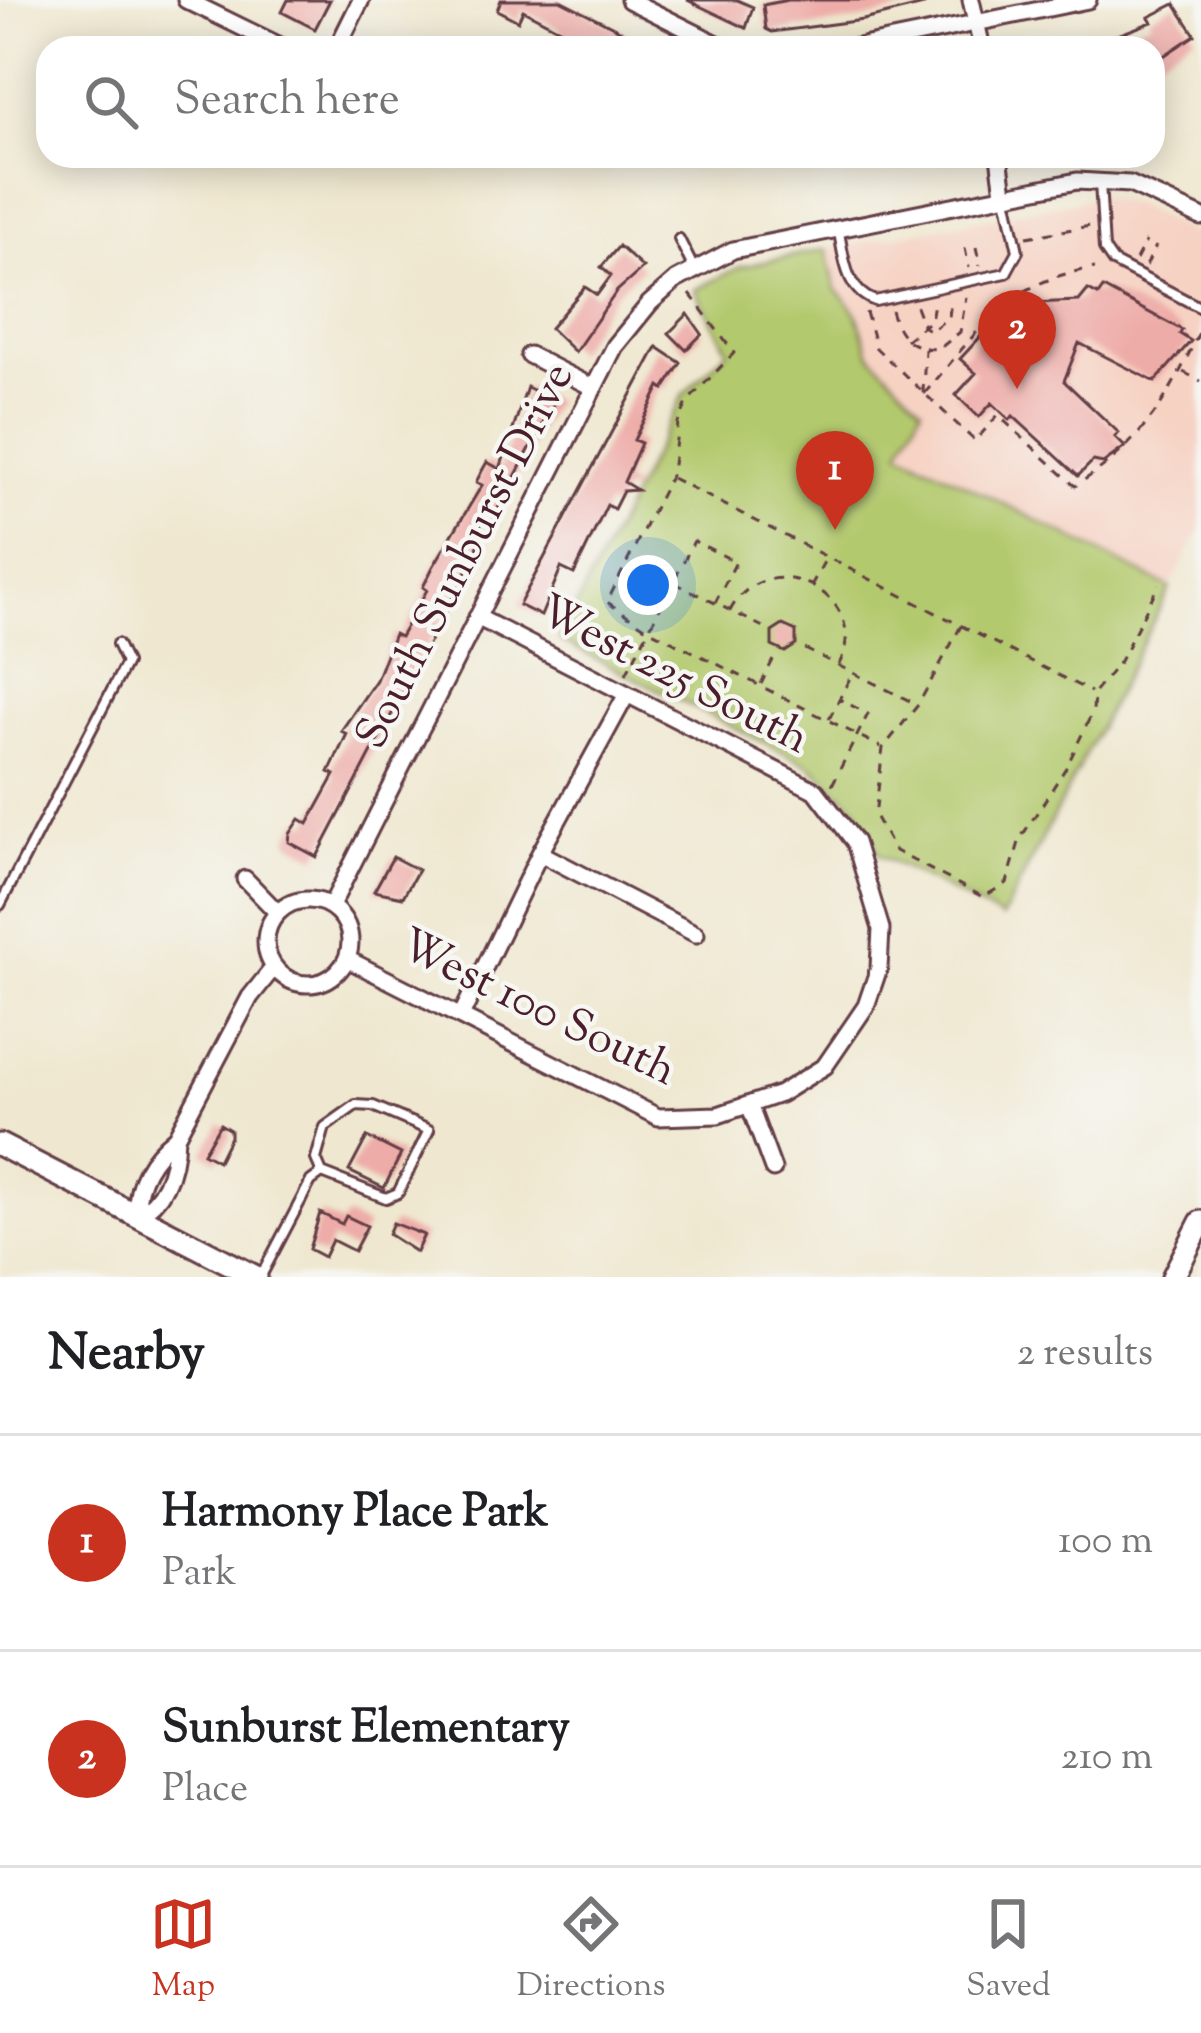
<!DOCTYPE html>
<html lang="en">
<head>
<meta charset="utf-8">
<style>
  :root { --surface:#fff; --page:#f2f2f2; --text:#202124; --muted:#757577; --line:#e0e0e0; --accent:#c8321e }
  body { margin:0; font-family:"Sorts Mill Goudy",serif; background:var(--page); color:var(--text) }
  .you { position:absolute; left:648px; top:585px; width:42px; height:42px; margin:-30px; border:9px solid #fff; border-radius:50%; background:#1a73e8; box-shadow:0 0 0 18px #1a73e833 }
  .badge { display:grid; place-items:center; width:78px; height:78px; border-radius:50%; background:var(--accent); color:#fff; font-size:39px; font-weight:700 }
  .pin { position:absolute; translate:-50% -99px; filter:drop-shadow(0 3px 6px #0008) }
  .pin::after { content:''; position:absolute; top:63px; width:42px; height:36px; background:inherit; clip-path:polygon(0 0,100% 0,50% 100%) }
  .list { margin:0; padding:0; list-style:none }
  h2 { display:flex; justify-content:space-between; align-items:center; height:156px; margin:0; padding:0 48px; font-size:51px }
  h2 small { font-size:39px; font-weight:400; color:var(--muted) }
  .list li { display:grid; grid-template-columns:78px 1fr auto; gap:36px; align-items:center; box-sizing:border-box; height:216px; padding:0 48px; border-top:3px solid var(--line) }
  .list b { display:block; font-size:45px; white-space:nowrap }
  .list p { margin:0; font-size:39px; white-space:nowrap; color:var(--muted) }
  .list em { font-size:39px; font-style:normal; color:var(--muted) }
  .icon { flex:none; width:66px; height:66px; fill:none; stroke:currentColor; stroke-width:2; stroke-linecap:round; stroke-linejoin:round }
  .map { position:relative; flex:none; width:1201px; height:1277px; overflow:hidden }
  .search { position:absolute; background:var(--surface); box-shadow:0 6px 30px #0003; left:36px; right:36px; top:36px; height:132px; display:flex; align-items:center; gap:30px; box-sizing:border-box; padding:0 42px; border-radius:36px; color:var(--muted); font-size:45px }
  .sheet { height:588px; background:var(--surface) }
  nav { display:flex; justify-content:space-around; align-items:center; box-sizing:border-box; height:168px; border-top:3px solid var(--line); background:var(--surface); font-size:33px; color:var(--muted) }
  nav a { display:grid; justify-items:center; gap:6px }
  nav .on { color:var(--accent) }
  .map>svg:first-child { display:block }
</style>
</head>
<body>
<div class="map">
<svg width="1201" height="1277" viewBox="0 0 1201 1277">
  <rect width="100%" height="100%" fill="#f6f6f2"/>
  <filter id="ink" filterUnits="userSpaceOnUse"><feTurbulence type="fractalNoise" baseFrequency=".00833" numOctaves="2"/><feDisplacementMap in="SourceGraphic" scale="24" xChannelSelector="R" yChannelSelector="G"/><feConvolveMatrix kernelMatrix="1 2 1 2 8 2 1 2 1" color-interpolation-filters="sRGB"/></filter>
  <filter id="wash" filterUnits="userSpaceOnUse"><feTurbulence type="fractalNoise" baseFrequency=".004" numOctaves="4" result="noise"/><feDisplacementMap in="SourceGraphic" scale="48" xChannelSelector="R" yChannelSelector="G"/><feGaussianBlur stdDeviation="2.7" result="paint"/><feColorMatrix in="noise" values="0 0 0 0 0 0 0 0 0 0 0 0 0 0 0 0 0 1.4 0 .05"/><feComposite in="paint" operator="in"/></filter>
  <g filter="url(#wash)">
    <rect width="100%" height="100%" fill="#efe7cf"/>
    <path fill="#f6d2c3" d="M1100 197 1134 204 1201 238V527L1170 588 900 451 922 407 870 354 856 313 836 289 826 249Z"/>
    <path fill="#b3c96d" stroke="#7e744c" stroke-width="3" d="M826 249 836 289 856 312 870 354 922 407 900 451 1170 588 1002 918 879 855 858 809 811 766 559 640 683 395 728 350 695 290 740 267Z"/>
    <g id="blocks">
      <path fill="#eeaca8" d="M288 0H330L315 29 282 12Z
        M501 0H560L655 48H573L557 40 561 30 523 10 518 21 497 10Z
        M687 0H737L753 7 746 28Z
        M788 0H923L924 5 863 20 772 32 766 29 763 5Z
        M1175 4 1195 35 1153 63V48H1059L1058 43 1118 35 1152 22 1149 17Z
        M619 246 643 268 617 291 575 352 550 328 585 287 597 295 611 276 601 267Z
        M1103 288 1182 330 1180 334 1191 341 1155 382 1079 343 1064 381 1119 433 1115 437 1125 447 1103 463 1093 461 1078 476 1013 416 1010 420 992 403 979 417 956 395 976 373 960 359 1007 308 1015 315 1033 303 1079 301 1088 290 1098 295Z
        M688 314 702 334 686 350 669 333Z
        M657 347 681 363 664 389 660 386 634 440 641 443 624 482 637 490 623 491 614 509 607 505 574 574 561 568 541 616 519 605Z
        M527 387 555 401 491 522 484 519 473 539 479 542 476 553 317 857 289 842 290 834 300 819 308 824 335 775 329 772 347 734 341 731 376 680 394 634 400 637 427 590 423 587 433 567 482 485 476 482 483 469 487 462 500 469Z
        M783 625 796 631V645L785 652 772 646V632Z
        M393 857 418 870 403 897 374 891Z
        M220 1124 230 1130V1137L218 1161 203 1153Z
        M367 1137 401 1154 384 1188 349 1171Z
        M320 1213 342 1224 346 1216 367 1226 354 1251 332 1240 324 1257 309 1249Z
        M393 1223 424 1235 416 1252 388 1234Z"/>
    </g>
  </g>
  <g filter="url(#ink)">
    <use href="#blocks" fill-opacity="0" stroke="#633d44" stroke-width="3"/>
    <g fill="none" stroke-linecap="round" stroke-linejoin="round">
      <g stroke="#633d44" stroke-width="14">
        <path id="service" d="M1100 182 1104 249 1113 262 1201 308
          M838 227C844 255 844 290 875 301L1006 273 1018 251 1005 193
          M679 239 694 269
          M0 905 126 663 117 644
          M356 1105 373 1106 429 1130 398 1193 386 1198 322 1173 316 1159 325 1127Z
          M261 1276 311 1181 322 1173"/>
      </g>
      <g stroke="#633d44" stroke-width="21">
        <path id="minor" d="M186 0 284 48
          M629 0 725 48
          M971 0 982 48
          M337 48 361 0
          M853 48 1088 0
          M999 156 1004 193
          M529 355 594 388
          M540 853 696 934
          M245 879 277 912
          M266 942a42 42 0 1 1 84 0a42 42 0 1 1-84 0Z
          M331 906 615 346 650 303 676 280 733 250 1077 181 1130 184 1201 217
          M347 959 658 1117 718 1115 780 1094 825 1066 866 1006 879 968 881 929 855 842 816 791 477 617
          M462 1014 540 853 627 694
          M750 1107 773 1169
          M176 1137C175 1170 166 1200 137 1215 135 1183 151 1157 176 1137L250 997 274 967"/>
      </g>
      <g stroke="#633d44" stroke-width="27">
        <path id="secondary" d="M0 1145 256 1277
          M1173 1277 1201 1222"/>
      </g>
      <path stroke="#633d44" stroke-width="3" stroke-dasharray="9 9" stroke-linecap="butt" d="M1027 237 1090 226
        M976 247 980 266
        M965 248 969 268
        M1136 260 1146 241
        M1146 266 1156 246
        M690 294 734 353 688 401 678 423 672 473 607 602 648 629 881 747
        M916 306 924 327 931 331 949 317 951 300
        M891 310C898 336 910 349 939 349L960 332 966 297
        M866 312 876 348 975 441 998 415 1075 486C1143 443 1168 400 1201 328
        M906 340 931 320 934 303
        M1183 372 1201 381
        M923 393 925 349
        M924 394C979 331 1007 280 1095 268
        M672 478 1091 692
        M675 583 763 627
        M811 586 826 558
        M730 611C766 540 877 597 838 666
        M961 626 918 705 883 748 875 816 895 851 983 897 1007 883 1020 839 1067 766 1093 711 1094 693 1120 661 1159 584
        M805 649 916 704
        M626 674 694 541 736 562 715 603
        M761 684 773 660
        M829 719 852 674
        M832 785 868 714 839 699"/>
      <use href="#service" stroke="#fff" stroke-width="8"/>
      <use href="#minor" stroke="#fff" stroke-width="15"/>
      <use href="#secondary" stroke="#fff" stroke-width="21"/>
    </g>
  </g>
  <g text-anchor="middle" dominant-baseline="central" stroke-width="9" stroke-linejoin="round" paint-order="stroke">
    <g font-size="45" fill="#4a1f2b" stroke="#f6f6f2">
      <text transform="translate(467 557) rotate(-63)">South Sunburst Drive</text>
      <text transform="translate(673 677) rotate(27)">West 225 South</text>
      <text transform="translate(537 1010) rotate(26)">West 100 South</text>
    </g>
  </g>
</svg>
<div class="you"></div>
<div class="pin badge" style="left:835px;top:530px">1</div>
<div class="pin badge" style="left:1017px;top:389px">2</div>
<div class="search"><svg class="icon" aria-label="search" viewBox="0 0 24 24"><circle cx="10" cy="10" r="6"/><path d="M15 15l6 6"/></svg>Search here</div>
</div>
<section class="sheet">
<h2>Nearby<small>2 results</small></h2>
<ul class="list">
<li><span class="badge">1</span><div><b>Harmony Place Park</b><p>Park</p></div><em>100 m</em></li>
<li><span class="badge">2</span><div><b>Sunburst Elementary</b><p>Place</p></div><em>210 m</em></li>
</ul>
</section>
<nav>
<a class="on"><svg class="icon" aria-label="map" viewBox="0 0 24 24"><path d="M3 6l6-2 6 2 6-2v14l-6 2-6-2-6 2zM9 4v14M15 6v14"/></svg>Map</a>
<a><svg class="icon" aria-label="directions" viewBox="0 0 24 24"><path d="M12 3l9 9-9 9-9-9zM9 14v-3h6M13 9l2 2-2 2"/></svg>Directions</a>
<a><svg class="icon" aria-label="saved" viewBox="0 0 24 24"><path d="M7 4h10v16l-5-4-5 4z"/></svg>Saved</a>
</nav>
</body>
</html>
